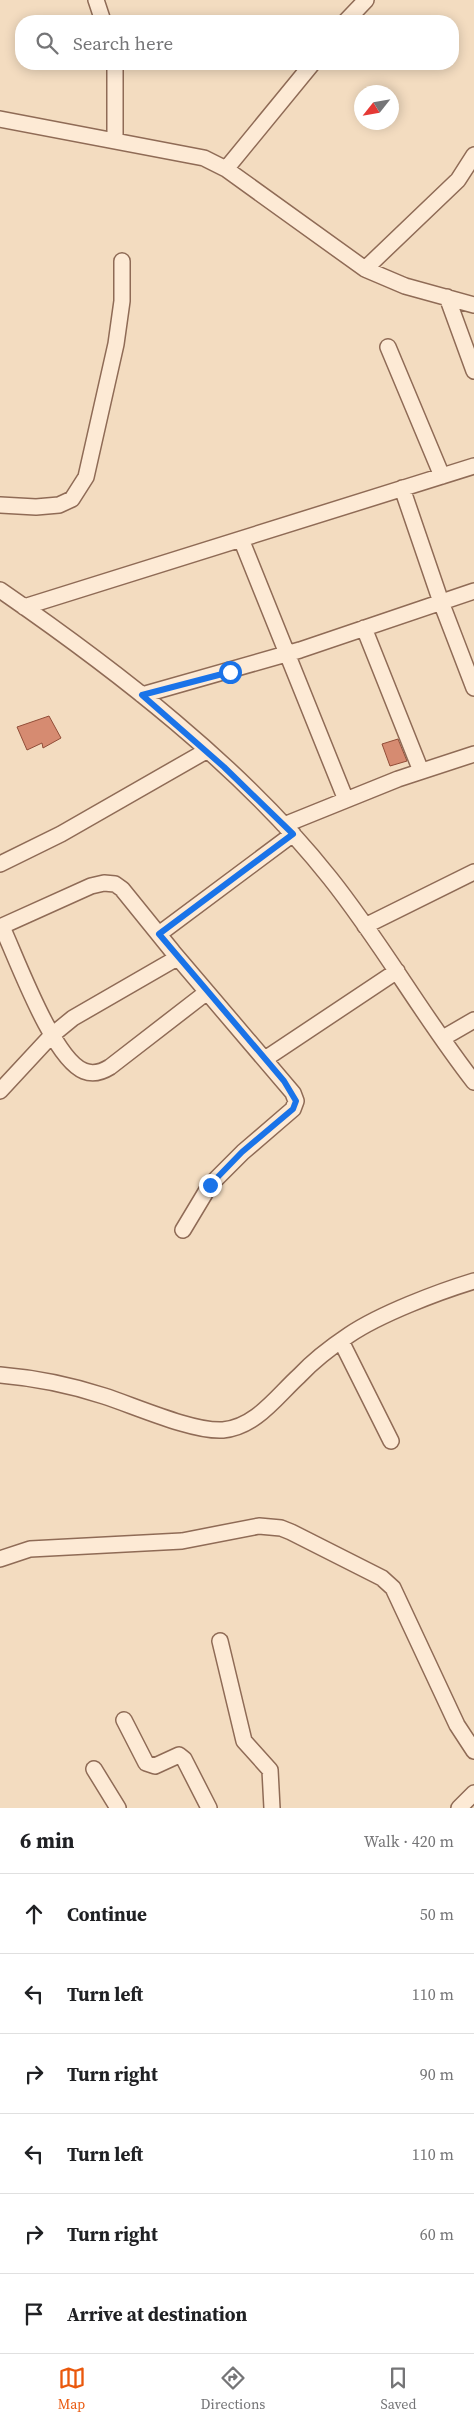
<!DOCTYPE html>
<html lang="en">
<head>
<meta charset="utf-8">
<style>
  :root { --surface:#fff; --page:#f2f2f2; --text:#202124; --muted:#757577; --line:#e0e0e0; --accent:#ea580c }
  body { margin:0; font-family:"Source Serif 4",serif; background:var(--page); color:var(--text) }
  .compass { position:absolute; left:354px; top:85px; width:45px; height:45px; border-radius:50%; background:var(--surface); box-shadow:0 2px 12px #0003; rotate:239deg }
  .stop { position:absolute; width:15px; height:15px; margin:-11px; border:4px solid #1a73e8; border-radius:50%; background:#fff }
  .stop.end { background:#1a73e8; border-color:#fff; box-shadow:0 1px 5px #0008 }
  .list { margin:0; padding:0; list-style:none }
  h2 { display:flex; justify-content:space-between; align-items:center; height:65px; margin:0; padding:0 20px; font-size:21px }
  h2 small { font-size:16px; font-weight:400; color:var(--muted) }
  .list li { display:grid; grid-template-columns:32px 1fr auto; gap:15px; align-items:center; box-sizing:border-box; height:80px; padding:0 20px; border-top:1px solid var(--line) }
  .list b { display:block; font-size:19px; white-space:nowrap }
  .list em { font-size:16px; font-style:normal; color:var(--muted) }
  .icon { flex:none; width:28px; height:28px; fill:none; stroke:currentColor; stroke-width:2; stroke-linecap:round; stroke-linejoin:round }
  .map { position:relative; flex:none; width:474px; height:1808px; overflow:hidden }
  .search { position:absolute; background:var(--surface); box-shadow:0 2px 12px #0003; left:15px; right:15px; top:15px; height:55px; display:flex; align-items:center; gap:12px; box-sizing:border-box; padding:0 18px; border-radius:20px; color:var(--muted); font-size:19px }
  .sheet { height:545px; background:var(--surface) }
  nav { display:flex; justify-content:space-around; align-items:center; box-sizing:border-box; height:70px; border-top:1px solid var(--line); background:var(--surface); font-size:14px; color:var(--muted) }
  nav a { display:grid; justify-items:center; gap:2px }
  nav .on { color:var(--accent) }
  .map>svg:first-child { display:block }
</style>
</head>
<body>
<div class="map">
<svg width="474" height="1808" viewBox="0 0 474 1808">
  <rect width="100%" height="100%" fill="#f3dcc0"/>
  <path fill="#d68b71" stroke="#914d38" d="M49 716 61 738 43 748 42 743 27 750 17 727Z
    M398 739 407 761 390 766 382 744Z"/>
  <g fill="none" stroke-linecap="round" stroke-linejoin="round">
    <g stroke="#8f6b56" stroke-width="18">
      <path id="minor" d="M96 0 103 21
        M346 21 366 0
        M115 64V140
        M0 119 204 158 226 169 365 269 405 286 474 305
        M226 169 312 64
        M365 269 458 180 474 155
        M447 297 474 371
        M388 347 442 476
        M402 488 441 602 474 688
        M0 505 36 507 59 505 72 499 86 477 116 344 122 301V261
        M241 539 346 800
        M0 590C116 670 242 767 330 878 382 943 423 1017 474 1082
        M24 607 474 466
        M364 628 421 771
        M142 695 300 650 474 591
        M284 825 398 779 474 754
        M0 864 61 834 206 751
        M365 926 474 872
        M0 927 91 886 104 883 115 884 122 889 173 952 293 1093 296 1101 293 1109 243 1152 210 1185 183 1230
        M2 927C17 959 53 1059 84 1071 94 1075 102 1072 110 1067L207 992
        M159 934 293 834
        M443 1038 474 1020
        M265 1059 397 971
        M0 1091 51 1036 73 1018 177 958
        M341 1341 391 1441
        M0 1375C36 1378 70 1385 104 1396 135 1406 193 1432 223 1430 256 1427 277 1396 299 1376 313 1361 331 1347 349 1335 380 1314 438 1292 474 1281
        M0 1559 30 1549 182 1541 259 1526 281 1528 291 1532 382 1578 393 1588 457 1725 474 1751
        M220 1641 244 1741 270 1770 272 1808
        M124 1720 146 1763 155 1766 179 1755 184 1759 209 1808
        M94 1769 118 1808
        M459 1808 474 1793"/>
    </g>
    <use href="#minor" stroke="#fdead5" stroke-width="15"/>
  </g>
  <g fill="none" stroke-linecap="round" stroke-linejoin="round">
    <path stroke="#1a73e8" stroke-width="6" d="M210 1185 242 1152 293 1109 296 1101 284 1081 159 934 293 834 224 767 142 695 230 672"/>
  </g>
</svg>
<svg class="compass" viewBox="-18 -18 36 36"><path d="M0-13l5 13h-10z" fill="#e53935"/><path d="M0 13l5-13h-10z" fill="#757577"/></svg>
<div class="stop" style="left:230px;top:672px"></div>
<div class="stop end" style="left:210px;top:1185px"></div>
<div class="search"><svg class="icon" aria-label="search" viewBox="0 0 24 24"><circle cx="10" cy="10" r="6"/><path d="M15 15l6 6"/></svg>Search here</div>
</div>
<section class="sheet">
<h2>6 min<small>Walk · 420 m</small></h2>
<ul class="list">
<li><svg class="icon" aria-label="ahead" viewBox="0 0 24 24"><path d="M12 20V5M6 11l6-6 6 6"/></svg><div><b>Continue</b></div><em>50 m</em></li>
<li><svg class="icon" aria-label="left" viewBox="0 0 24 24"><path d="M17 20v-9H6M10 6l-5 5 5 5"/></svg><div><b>Turn left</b></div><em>110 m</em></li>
<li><svg class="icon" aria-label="right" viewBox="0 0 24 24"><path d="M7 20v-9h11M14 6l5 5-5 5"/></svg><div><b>Turn right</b></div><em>90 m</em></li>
<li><svg class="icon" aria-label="left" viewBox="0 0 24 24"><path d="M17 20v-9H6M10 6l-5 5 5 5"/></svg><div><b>Turn left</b></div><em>110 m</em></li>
<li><svg class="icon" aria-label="right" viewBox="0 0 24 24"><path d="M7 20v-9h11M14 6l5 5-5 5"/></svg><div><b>Turn right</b></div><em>60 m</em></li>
<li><svg class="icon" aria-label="arrive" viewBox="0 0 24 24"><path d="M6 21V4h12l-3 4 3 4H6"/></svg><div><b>Arrive at destination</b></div></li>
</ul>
</section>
<nav>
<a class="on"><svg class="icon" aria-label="map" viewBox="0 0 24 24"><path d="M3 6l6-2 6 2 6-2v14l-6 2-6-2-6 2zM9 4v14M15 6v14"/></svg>Map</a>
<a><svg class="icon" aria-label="directions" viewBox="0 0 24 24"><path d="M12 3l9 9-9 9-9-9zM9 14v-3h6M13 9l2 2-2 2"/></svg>Directions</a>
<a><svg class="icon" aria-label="saved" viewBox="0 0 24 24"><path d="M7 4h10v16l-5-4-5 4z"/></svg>Saved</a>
</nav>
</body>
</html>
